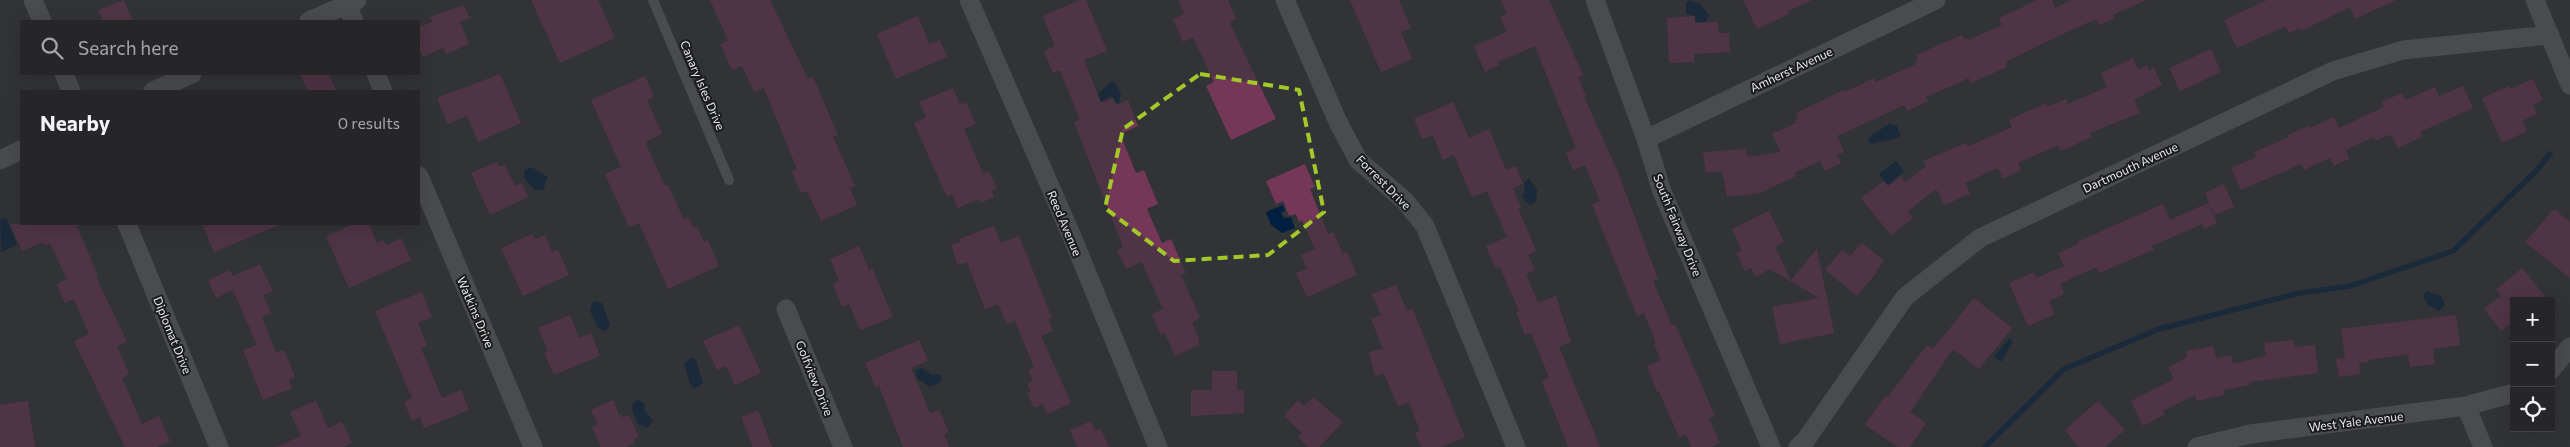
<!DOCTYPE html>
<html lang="en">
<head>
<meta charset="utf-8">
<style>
  :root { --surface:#262628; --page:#323234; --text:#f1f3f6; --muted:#a4a5a8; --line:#424345 }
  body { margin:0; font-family:Commissioner,sans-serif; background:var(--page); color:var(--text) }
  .controls { position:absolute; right:15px; bottom:15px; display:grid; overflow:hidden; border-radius:0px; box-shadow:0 5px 20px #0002 }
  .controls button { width:45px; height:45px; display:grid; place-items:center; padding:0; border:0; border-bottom:1px solid var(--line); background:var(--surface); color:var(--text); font:25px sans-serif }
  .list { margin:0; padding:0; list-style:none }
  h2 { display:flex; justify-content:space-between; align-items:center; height:65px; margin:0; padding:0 20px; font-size:21px }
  h2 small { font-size:16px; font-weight:400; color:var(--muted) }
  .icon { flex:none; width:28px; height:28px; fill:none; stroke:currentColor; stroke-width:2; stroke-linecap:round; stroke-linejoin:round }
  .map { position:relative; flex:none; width:2570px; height:447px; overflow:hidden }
  .search { position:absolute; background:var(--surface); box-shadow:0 5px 20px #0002; left:20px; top:20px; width:400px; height:55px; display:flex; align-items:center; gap:12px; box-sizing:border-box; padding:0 18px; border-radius:0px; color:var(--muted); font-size:19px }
  .panel { position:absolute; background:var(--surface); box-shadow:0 5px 20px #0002; left:20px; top:90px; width:400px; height:135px; border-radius:0px }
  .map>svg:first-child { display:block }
</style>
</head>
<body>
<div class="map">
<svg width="2570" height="447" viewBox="0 0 2570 447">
  <rect width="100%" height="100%" fill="#323336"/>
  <path fill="#001f41" d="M1690 0 1700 4 1709 15 1706 22H1696L1693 15 1686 14V3Z
    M1110 82 1115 83 1121 94 1119 103H1117L1111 96 1101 102 1098 94Z
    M1889 124 1897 126 1900 135 1899 138 1871 144 1868 140 1870 136Z
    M1896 161 1904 171 1888 185 1879 174Z
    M531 167 548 177 543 190H535L525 179 524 171Z
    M1529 178 1537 190 1536 201 1531 205 1526 202 1522 197 1525 190 1524 183Z
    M1283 205 1285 211 1281 213 1284 218 1291 217 1295 228 1282 233 1271 225 1266 212Z
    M6 217 17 245 1 252 0 219Z
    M2427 291 2441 296 2445 305 2439 311 2428 305 2423 296Z
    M597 301 602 303 610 325 606 331 598 328 590 311 592 303Z
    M2009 338 2013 342 2001 362 1994 357Z
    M691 357 696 360 703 383 694 389 690 384 684 364Z
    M922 368 932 375 939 374 941 376V382L930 387 918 379 916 375V370Z
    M640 400 645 404V411L653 421 647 428 638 424 631 407 635 401Z"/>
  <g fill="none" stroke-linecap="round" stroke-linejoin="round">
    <path stroke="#001f41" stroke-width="5.5" d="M1985 447 2064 369 2159 329 2299 293 2350 286 2453 251 2536 171 2550 154"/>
  </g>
  <path fill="#743758" d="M124 0 133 21H103L98 10Z
    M531 0H598L615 38 560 63Z
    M710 0H770L808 79 813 77 838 135 833 137 855 186 850 188 857 205 821 221 807 191 801 193 792 172 797 169 764 88 754 92 742 66 732 70 720 44 728 40Z
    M1080 0H1086L1107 51 1084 60 1101 103 1113 98 1116 105 1128 100 1138 126 1120 134 1136 173 1144 170 1158 204 1147 209 1162 243 1171 239 1186 273 1181 275 1200 318 1192 322 1199 339V345L1175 356 1165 333 1161 335 1152 314 1163 309 1142 262 1126 269 1117 250 1123 247 1074 122 1080 120 1060 70 1053 73 1044 51 1055 46 1043 16Z
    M1178 0H1228L1236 19 1229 22 1276 119 1231 140 1206 86 1214 82 1193 37 1183 42 1173 19 1184 14Z
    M1350 0H1399L1411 28 1401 32 1412 59 1381 72Z
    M1501 0H1549L1583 75 1578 78 1586 96 1584 97 1617 170 1658 279 1653 281 1672 326 1675 324 1715 416 1709 419 1720 443 1711 447H1691L1686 434 1679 437 1659 391 1657 392 1647 366 1661 360 1654 344 1656 343 1644 313 1637 316 1614 259 1592 204 1600 201 1585 165 1573 170 1566 153 1576 148 1535 46 1498 62 1499 65 1485 72 1474 46 1507 32 1500 17 1507 14Z
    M1743 0H1812L1788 11 1789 14 1757 29Z
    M2038 0H2052L2055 8 2072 0H2146L2113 15 2114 18 2099 25 2096 19 2067 32 2005 62 2007 67 1971 83 1969 78 1926 97 1928 101 1907 111 1905 105 1837 136 1844 152 1837 155 1841 163 1825 171 1820 161 1794 173 1796 176 1760 193 1727 197 1722 171 1706 173 1703 152 1746 149 1747 157 1781 152 1772 134 1796 123 1795 120 1798 118 1796 113 1844 90 1845 92 1874 78 1876 82 1916 64 1915 62 1918 60 1916 55 1932 48 1962 35 1964 39 1967 38 1968 40 2002 25 1999 18Z
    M2267 0H2396L2355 19 2350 7 2301 31 2300 28 2289 33 2286 26 2237 48 2224 20Z
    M464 5 470 18 460 22 469 44 446 54 443 48 423 57 419 48V27L432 22 430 17Z
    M918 16 929 44 940 40 947 57 896 79 877 34Z
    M1695 16V23L1718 22V33H1729L1730 52 1694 54V62L1669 63 1667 18Z
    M2211 49 2221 72 2180 91 2169 68Z
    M2133 58 2138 69 2147 65 2149 71 2154 68 2162 85 2134 100 2140 113 2090 133 2092 137 2061 151 2058 145 2018 163 2021 170 2003 179 1998 168 1965 183 1970 194 1944 205 1936 189 1908 211 1913 218 1891 235 1861 198 1884 181 1888 186 1901 176 1905 182 1926 166 1923 161 1966 143 1967 147 2012 127 2009 120 2046 103 2047 107 2066 99 2068 104 2107 87 2101 73Z
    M300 74H329L336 91H308Z
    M500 74 521 123 478 142 467 116 448 124 437 98Z
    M645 76 654 97 647 100 662 134 645 142 665 186 668 185 684 220 689 218 693 228 697 226 704 242 708 240 719 266 668 289 639 223 629 227 605 174 621 167 591 100Z
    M2533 79 2543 100 2533 105 2537 114 2522 121 2527 131 2502 143 2482 98 2509 86 2510 89Z
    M2463 86 2473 108 2420 132 2422 137 2398 148 2392 136 2389 135 2376 141 2374 137 2346 150 2349 159 2334 166 2330 158 2304 170 2301 164 2241 190 2231 168 2257 157 2254 152 2289 137 2288 135 2309 126 2310 128 2334 117 2339 128 2384 107 2382 102 2402 93 2405 100 2435 87 2439 96Z
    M953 88 960 105 966 102 976 124 964 129 983 174 989 171 997 189 992 191 994 197 981 203 979 199 958 208 952 194 947 197 914 123 926 117 919 102Z
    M1453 102 1469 138 1489 129 1506 170 1516 166 1523 184 1513 188 1521 207 1518 208 1536 251 1528 255 1535 270 1526 274 1538 303 1556 296 1571 342 1559 347 1600 447H1568L1542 381 1549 377 1531 333 1525 335 1516 312 1519 311 1500 267 1496 269 1486 246 1507 237 1487 191 1472 197 1454 155 1443 160 1433 135 1422 139 1414 119Z
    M497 162 499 167 505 165 515 186 522 183 528 197 490 215 471 173Z
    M1305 164 1315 187 1310 189 1328 234 1333 232 1343 254 1347 252 1357 275 1307 297 1296 273 1307 269 1301 255 1315 249 1302 220 1299 222 1296 214 1289 216 1283 201 1276 204 1266 181Z
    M2224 184 2234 207 2214 215 2205 193Z
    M2208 203 2217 223 2204 229 2202 224 2152 246 2154 250 2099 273 2096 267 2060 284 2064 294 2049 301 2055 314 2028 326 2009 283 2034 272 2036 278 2064 266 2058 253 2078 244 2077 242 2163 204 2170 220Z
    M2554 209 2570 222V278L2525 242Z
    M1769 211 1784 242 1775 247 1791 280 1817 249 1834 333 1780 344 1772 307 1819 298 1770 269 1756 277 1751 268 1745 271 1736 253 1742 250 1732 229Z
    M10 224H76L98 276 96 277 127 342 117 346 129 374 122 378 142 424 159 416 170 441 157 447H125L74 341 89 334 74 299 65 303 57 284 67 279 50 243 45 245 43 242 22 251Z
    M202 224H282L214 252Z
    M354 224H369L377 243 383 240 386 245 401 238 411 260 349 288 326 236Z
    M994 226 1001 243 1019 236 1052 318 1048 319 1053 331 1041 336 1071 403 1047 414 1043 404 1034 408 1027 393 1031 392 1027 384 1033 381 1028 370 1034 367 1015 321 1007 324 998 304 985 309 967 262 958 265 951 245 960 242 959 239Z
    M532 234 535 239 545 235 552 252 558 250 569 275 523 296 501 248Z
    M1862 243 1884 261 1876 271 1877 272 1857 296 1825 270 1842 250 1850 256Z
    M859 246 869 270 872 268 893 317 860 330 849 304 842 307 833 284 839 281 830 259Z
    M260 264 273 291 263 295 271 313 262 317 276 353 284 350 295 377 289 380 292 388 263 400 243 350 257 345 233 290 216 298 208 280 230 270 233 276Z
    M2522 268 2549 301H2514V321L2501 331 2484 309 2501 296 2496 290Z
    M1396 285 1407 311 1412 308 1465 437 1441 447H1421L1415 433 1420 431 1409 402 1398 407 1384 373 1375 376 1369 352 1383 349 1371 319 1381 315 1372 294Z
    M422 292 432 317 418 323 427 346 421 348 442 398 461 390 469 410 424 428 420 417 412 421 404 402 412 398 375 311Z
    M1974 298 2012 328 1979 369 1953 349 1910 412 1926 423 1910 447H1898L1865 425 1885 396 1888 397 1927 345 1933 349Z
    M570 315 579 338 591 333 600 356 554 375 544 352 548 351 538 328Z
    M2456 315 2460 345 2433 349 2435 364 2410 367 2408 354 2368 360V362L2359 363 2360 374 2339 377 2336 359 2345 358 2341 329Z
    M739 325 761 373 735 385 726 366 717 370 703 341Z
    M919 340 928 361 911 368 930 413 939 410 949 432 944 434 949 447H903L879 386 876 388 865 363Z
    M2293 340 2294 347 2315 345 2318 373 2249 382 2250 385 2223 390 2224 395 2196 401 2195 395 2163 411 2165 414 2143 426 2131 401 2174 379 2168 368 2187 357 2186 351 2213 346 2216 358 2231 355 2233 364 2266 356 2264 343Z
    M1212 371H1237V391L1244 390V413L1191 416V390H1212Z
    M1313 397 1343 422 1319 447H1308L1298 437 1302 433 1284 416 1298 400 1304 406Z
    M613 400 619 415 621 414 623 418 629 415 639 437 633 439 635 443 626 447H601L592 427 598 424 591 410Z
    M28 401 35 447H0V405Z
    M316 401 328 428 342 422 352 443 343 447H276L301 436 290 412Z
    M2098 401 2125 430 2105 447H2079L2065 430Z
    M758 410 772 447H753L741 417Z
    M1091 421 1095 431 1100 428 1109 447H1077L1070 430Z"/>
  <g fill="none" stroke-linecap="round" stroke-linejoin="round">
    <path stroke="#66686b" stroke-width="10" d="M653 0 729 180"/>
    <path stroke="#66686b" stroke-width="19" d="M33 0 42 21
      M345 0 354 21
      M969 0 1073 239 1158 447
      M1285 0 1338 122 1358 160 1405 201 1425 226 1516 447
      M1595 0 1646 139 1661 189 1771 447
      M2535 0 2570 85
      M309 21 357 0
      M64 74 71 91
      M376 74 383 91
      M153 91 192 74
      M1646 139 1936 0
      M0 160 21 150
      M419 176 533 447
      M127 224 219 447
      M786 309 843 447
      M2551 370 2570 347
      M2466 406 2483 447
      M1798 447 1805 441 1905 297 1980 238 2333 71 2403 50 2550 35
      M2197 447 2250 434 2466 406 2514 393"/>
  </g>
  <path d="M0 0H2570V447H0ZM1200 74 1299 90 1324 212 1268 255 1174 261 1105 208 1123 129Z" fill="#323336" fill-opacity=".55" fill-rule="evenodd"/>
  <path fill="none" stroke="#a2c928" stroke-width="4" stroke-dasharray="10 6" stroke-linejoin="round" d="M1200 74 1299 90 1324 212 1268 255 1174 261 1105 208 1123 129Z"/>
  <g text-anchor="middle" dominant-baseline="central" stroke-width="4" stroke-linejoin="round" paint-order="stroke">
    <g font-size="12" fill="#e9eaec" stroke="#1a1b1c">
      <text transform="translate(1791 69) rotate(-25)">Amherst Avenue</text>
      <text transform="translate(703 85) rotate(67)">Canary Isles Drive</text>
      <text transform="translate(2130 167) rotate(-25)">Dartmouth Avenue</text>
      <text transform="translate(1384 182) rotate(45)">Forrest Drive</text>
      <text transform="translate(1065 223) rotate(67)">Reed Avenue</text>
      <text transform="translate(1678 225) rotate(68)">South Fairway Drive</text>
      <text transform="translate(476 312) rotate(67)">Watkins Drive</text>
      <text transform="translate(173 335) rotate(68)">Diplomat Drive</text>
      <text transform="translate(815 378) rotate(68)">Golfview Drive</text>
      <text transform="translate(2356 421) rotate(-7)">West Yale Avenue</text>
    </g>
  </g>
</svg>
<div class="controls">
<button>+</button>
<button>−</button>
<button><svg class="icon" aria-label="locate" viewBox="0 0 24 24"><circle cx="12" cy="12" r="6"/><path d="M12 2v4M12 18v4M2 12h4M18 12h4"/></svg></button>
</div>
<div class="search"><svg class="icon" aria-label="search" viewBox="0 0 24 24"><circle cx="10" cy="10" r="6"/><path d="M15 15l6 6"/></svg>Search here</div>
<section class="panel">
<h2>Nearby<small>0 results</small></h2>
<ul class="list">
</ul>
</section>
</div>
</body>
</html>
